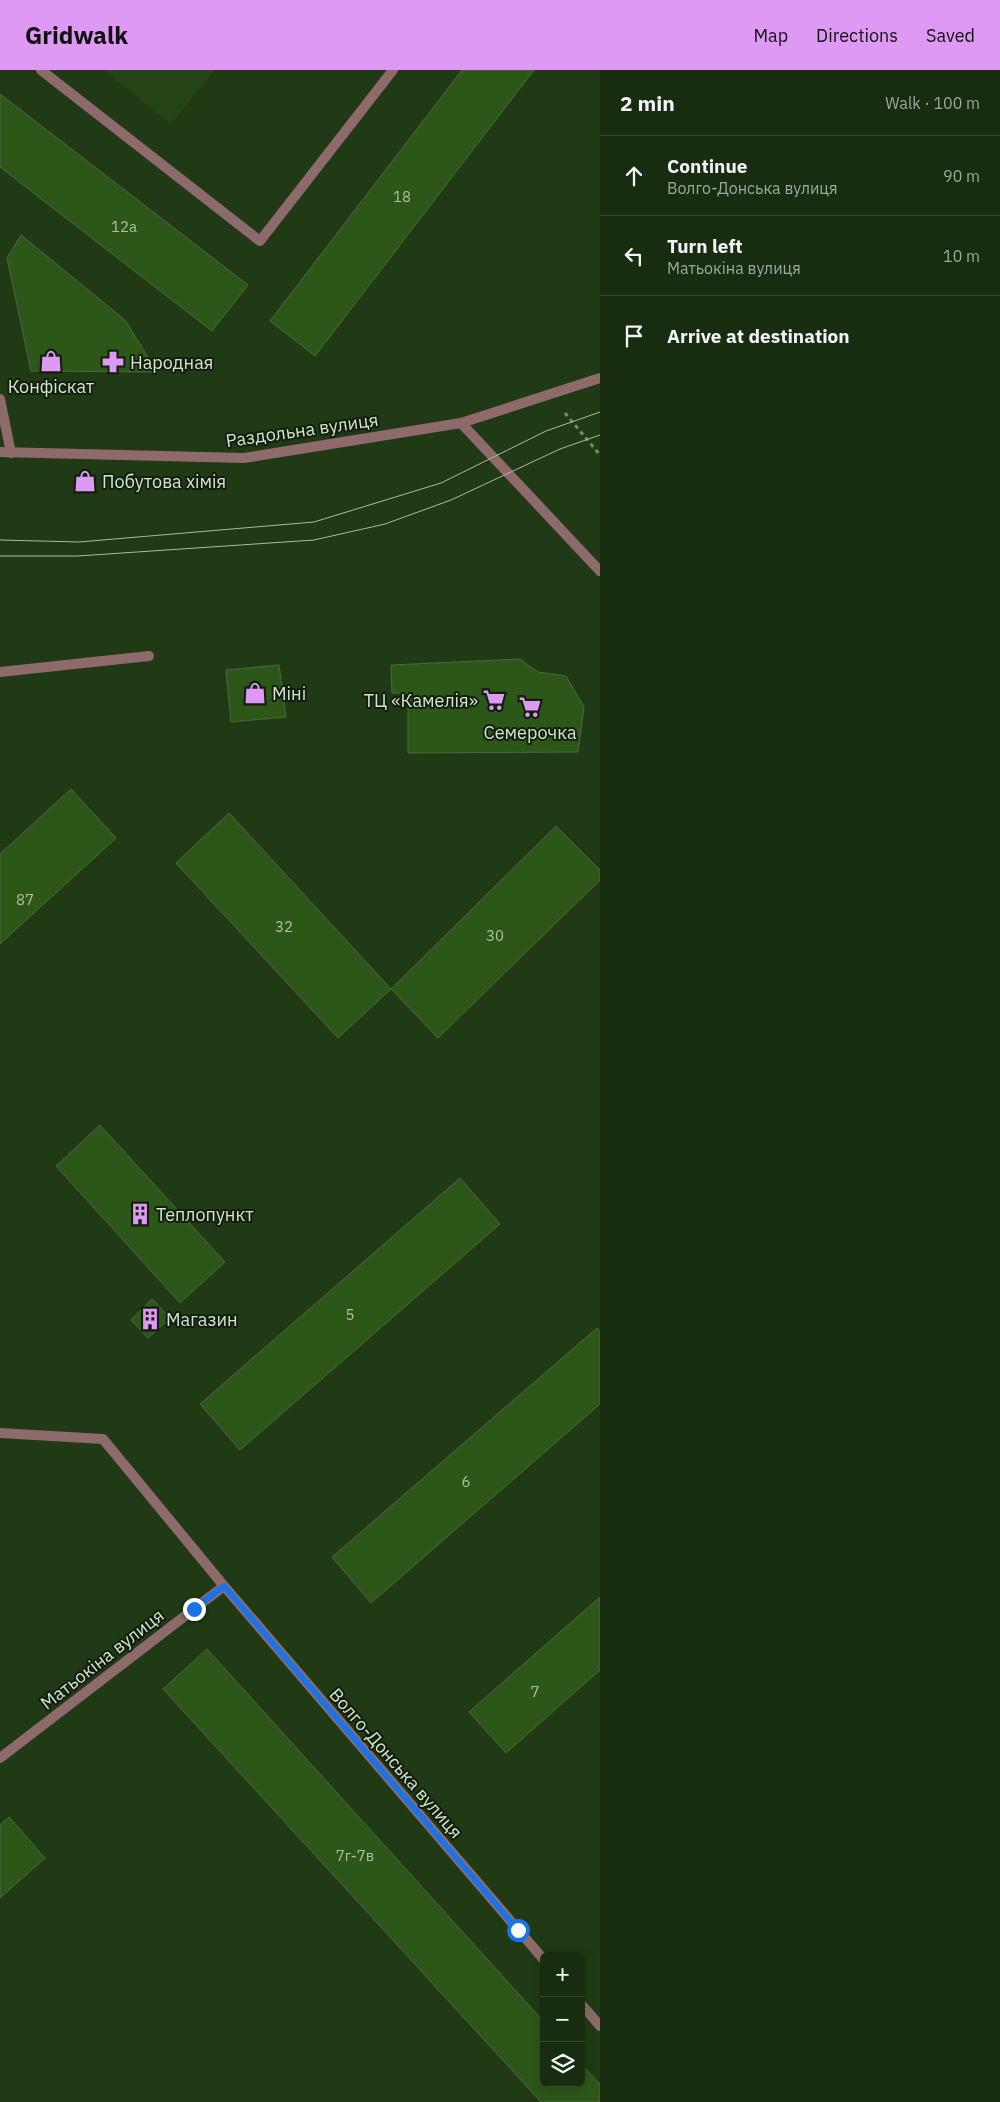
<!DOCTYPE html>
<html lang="en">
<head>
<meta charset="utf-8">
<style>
  :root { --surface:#182c10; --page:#25381e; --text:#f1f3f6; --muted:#9fa79f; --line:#364830; --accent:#dd99f4 }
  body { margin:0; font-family:"IBM Plex Sans",sans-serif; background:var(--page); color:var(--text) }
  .controls { position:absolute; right:15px; bottom:15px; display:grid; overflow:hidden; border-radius:8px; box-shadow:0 2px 12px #0003 }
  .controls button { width:45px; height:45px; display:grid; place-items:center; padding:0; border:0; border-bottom:1px solid var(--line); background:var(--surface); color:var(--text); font:25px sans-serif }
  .stop { position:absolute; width:15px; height:15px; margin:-11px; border:4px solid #1a73e8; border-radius:50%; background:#fff }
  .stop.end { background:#1a73e8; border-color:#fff; box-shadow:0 1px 5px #0008 }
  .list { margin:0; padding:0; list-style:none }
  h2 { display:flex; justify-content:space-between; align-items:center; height:65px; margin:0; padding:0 20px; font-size:21px }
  h2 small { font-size:16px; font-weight:400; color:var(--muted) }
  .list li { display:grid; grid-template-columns:32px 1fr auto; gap:15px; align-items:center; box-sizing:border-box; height:80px; padding:0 20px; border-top:1px solid var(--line) }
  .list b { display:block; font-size:19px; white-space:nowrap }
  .list p { margin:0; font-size:16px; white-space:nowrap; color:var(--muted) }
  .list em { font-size:16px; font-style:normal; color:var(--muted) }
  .icon { flex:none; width:28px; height:28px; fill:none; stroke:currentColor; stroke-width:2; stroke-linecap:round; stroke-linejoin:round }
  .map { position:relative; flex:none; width:600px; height:2032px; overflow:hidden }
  header { display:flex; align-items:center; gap:30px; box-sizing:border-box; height:70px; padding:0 25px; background:var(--accent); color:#111 }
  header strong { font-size:24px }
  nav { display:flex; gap:28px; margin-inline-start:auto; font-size:18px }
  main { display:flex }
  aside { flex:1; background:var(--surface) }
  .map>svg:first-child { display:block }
</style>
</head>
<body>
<header>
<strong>Gridwalk</strong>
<nav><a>Map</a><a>Directions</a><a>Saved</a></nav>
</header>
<main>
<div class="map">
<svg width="600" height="2032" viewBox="0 0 600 2032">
  <rect width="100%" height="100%" fill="#203a15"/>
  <path fill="#244316" d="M104 0H215L171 54Z"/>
  <path fill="#2d5719" stroke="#4c6840" d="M462 0H534L315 286 270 251Z
    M0 24 248 215 212 261 0 97Z
    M21 165 125 250 157 302 31 301 7 188Z
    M520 589 538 602 566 606 584 637 578 682 408 683V623H392L391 595Z
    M279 595 286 647 231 652 226 600Z
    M71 719 116 768 0 874V784Z
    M229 743 391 919 338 968 176 793Z
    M556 756 600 800V810L438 968 391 919Z
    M100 1055 225 1192 180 1233 56 1096Z
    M460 1108 500 1154 240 1380 200 1334Z
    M152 1229 170 1248 148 1268 131 1250Z
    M597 1258 600 1262V1334L371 1533 332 1487Z
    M600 1527V1600L506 1683 469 1642Z
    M207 1579 544 1952V2013H581V1994L600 2014V2032H541L163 1619Z
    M9 1747 45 1788 0 1828V1755Z"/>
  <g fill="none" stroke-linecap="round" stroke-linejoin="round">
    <path stroke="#788d70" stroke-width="3" stroke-dasharray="4 4" stroke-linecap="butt" d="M565 343 600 385"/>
    <path stroke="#8e6a6b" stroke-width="10" d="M41 0 260 171 393 0
      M0 329 11 383
      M0 602 149 586"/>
    <path stroke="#8e6a6b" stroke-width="10" d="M0 1363 103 1369 224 1516 544 1890
      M0 1688 224 1516
      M581 1934 600 1956"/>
    <path stroke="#8e6a6b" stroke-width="10" d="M461 353 600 501
      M0 382 244 388 461 353 600 308"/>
    <path stroke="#a9bba1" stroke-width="1" d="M0 470 79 472 314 452 441 413 546 361 600 342
      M0 486H78L314 470 385 454 451 430 560 379 600 365"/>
  </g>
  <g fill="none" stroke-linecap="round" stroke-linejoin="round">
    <path stroke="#1a73e8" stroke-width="6" d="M194 1539 224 1516 518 1860"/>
  </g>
  <defs>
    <g id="shop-bare" transform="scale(1.725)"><path d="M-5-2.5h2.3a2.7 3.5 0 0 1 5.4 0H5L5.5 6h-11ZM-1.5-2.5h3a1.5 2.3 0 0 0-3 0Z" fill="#dd99f4" stroke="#121e0e" stroke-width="2.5" paint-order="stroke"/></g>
    <g id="pharmacy-bare" transform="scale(1.725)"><path d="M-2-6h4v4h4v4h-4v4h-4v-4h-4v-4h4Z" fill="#dd99f4" stroke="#121e0e" stroke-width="2.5" paint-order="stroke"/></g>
    <g id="supermarket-bare" transform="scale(1.725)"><path d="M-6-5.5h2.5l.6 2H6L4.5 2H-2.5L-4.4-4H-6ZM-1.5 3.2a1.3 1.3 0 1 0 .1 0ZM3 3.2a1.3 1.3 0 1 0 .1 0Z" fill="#dd99f4" stroke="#121e0e" stroke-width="2.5" paint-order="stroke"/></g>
    <g id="building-bare" transform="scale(1.725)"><path d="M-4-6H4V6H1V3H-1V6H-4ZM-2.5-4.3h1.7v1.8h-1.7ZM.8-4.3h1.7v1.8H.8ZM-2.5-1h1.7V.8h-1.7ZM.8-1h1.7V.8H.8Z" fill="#dd99f4" stroke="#121e0e" stroke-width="2.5" paint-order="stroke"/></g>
  </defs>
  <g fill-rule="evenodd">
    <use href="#shop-bare" x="51" y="291"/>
    <use href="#pharmacy-bare" x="113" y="292"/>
    <use href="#shop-bare" x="85" y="411"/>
    <use href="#shop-bare" x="255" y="623"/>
    <use href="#supermarket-bare" x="494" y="630"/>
    <use href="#supermarket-bare" x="530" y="637"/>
    <use href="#building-bare" x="140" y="1144"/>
    <use href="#building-bare" x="150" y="1249"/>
  </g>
  <g text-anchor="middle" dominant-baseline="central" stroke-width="4" stroke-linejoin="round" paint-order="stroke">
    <g font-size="15" fill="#aac1a1">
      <text x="402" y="126">18</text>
      <text x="124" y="156">12а</text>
      <text x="25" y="829">87</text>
      <text x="284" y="856">32</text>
      <text x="495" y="865">30</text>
      <text x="350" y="1244">5</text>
      <text x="466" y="1411">6</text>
      <text x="535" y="1621">7</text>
      <text x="355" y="1785">7г-7в</text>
    </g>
    <g font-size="18" fill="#d4e4ce" stroke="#121e0e" text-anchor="start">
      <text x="130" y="292">Народная</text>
      <text x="51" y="316" text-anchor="middle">Конфіскат</text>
      <text x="102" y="411">Побутова хімія</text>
      <text x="272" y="623">Міні</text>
      <text x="478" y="630" text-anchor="end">ТЦ «Камелія»</text>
      <text x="530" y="662" text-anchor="middle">Семерочка</text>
      <text x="156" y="1144">Теплопункт</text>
      <text x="166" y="1249">Магазин</text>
    </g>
    <g font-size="18" fill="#d4e4ce" stroke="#121e0e">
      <text transform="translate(302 360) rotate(-8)">Раздольна вулиця</text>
      <text transform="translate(102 1589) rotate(-38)">Матьокіна вулиця</text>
      <text transform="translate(396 1693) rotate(49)">Волго-Донська вулиця</text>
    </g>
  </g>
</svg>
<div class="controls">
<button>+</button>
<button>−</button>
<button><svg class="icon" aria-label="layers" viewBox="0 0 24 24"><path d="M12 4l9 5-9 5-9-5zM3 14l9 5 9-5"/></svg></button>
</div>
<div class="stop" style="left:518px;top:1860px"></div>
<div class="stop end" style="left:194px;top:1539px"></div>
</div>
<aside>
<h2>2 min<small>Walk · 100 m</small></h2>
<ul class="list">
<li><svg class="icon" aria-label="ahead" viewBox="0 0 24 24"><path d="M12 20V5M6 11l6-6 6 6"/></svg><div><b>Continue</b><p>Волго-Донська вулиця</p></div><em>90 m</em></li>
<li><svg class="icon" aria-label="left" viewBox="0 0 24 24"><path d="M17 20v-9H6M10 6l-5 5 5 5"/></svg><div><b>Turn left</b><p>Матьокіна вулиця</p></div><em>10 m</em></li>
<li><svg class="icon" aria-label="arrive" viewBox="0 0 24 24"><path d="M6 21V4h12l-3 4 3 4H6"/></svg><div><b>Arrive at destination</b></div></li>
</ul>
</aside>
</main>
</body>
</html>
